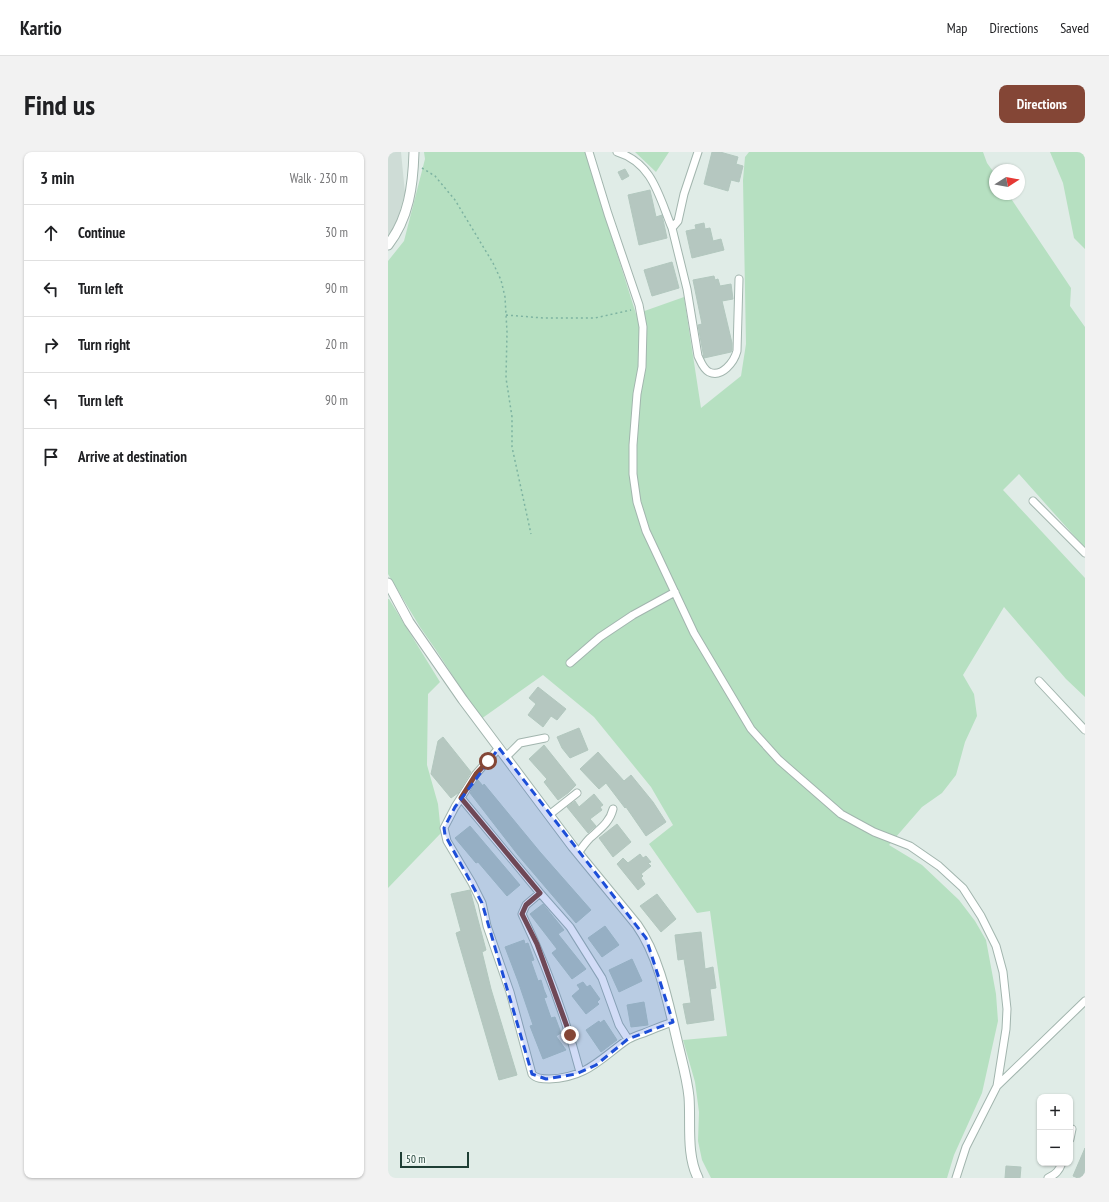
<!DOCTYPE html>
<html lang="en">
<head>
<meta charset="utf-8">
<style>
  :root { --surface:#fff; --page:#f2f2f2; --text:#202124; --muted:#757577; --line:#e0e0e0; --accent:#844636 }
  body { margin:0; font-family:"PT Sans Narrow",sans-serif; background:var(--page); color:var(--text) }
  .controls { position:absolute; right:12px; bottom:12px; display:grid; overflow:hidden; border-radius:8px; box-shadow:0 1px 3px #0004 }
  .controls button { width:36px; height:36px; display:grid; place-items:center; padding:0; border:0; border-bottom:1px solid var(--line); background:var(--surface); color:var(--text); font:20px sans-serif }
  .compass { position:absolute; left:601px; top:12px; width:36px; height:36px; border-radius:50%; background:var(--surface); box-shadow:0 1px 3px #0004; rotate:79deg }
  .scale { position:absolute; left:12px; bottom:10px; width:69px; box-sizing:border-box; padding-left:4px; border:2px solid #1f3f35; border-top:0; font-size:11px; line-height:14px; white-space:nowrap; color:#1f3f35; -webkit-text-stroke:3px #f1f9f5; paint-order:stroke }
  .stop { position:absolute; width:12px; height:12px; margin:-9px; border:3px solid #844636; border-radius:50%; background:#fff }
  .stop.end { background:#844636; border-color:#fff; box-shadow:0 1px 4px #0008 }
  .list { margin:0; padding:0; list-style:none }
  h2 { display:flex; justify-content:space-between; align-items:center; height:52px; margin:0; padding:0 16px; font-size:17px }
  h2 small { font-size:13px; font-weight:400; color:var(--muted) }
  .list li { display:grid; grid-template-columns:26px 1fr auto; gap:12px; align-items:center; box-sizing:border-box; height:56px; padding:0 16px; border-top:1px solid var(--line) }
  .list b { display:block; font-size:15px; white-space:nowrap }
  .list em { font-size:13px; font-style:normal; color:var(--muted) }
  .icon { flex:none; width:22px; height:22px; fill:none; stroke:currentColor; stroke-width:2; stroke-linecap:round; stroke-linejoin:round }
  .map { position:relative; flex:none; width:697px; height:1026px; overflow:hidden; border-radius:8px }
  header { display:flex; align-items:center; gap:24px; box-sizing:border-box; height:56px; padding:0 20px; background:var(--surface); border-bottom:1px solid var(--line) }
  header strong { font-size:19px }
  nav { display:flex; gap:22px; margin-inline-start:auto; font-size:14px }
  .intro { display:flex; align-items:center; justify-content:space-between; box-sizing:border-box; height:96px; padding:0 24px }
  h1 { margin:0; font-size:28px }
  .button { padding:10px 18px; border-radius:8px; background:var(--accent); color:#fff; font-size:14px; font-weight:700 }
  main { display:flex; gap:24px; padding:0 24px }
  aside { flex:1; background:var(--surface); border-radius:8px; box-shadow:0 1px 3px #0004 }
  .map>svg:first-child { display:block }
</style>
</head>
<body>
<header>
<strong>Kartio</strong>
<nav><a>Map</a><a>Directions</a><a>Saved</a></nav>
</header>
<div class="intro"><h1>Find us</h1><a class="button">Directions</a></div>
<main>
<aside>
<h2>3 min<small>Walk · 230 m</small></h2>
<ul class="list">
<li><svg class="icon" aria-label="ahead" viewBox="0 0 24 24"><path d="M12 20V5M6 11l6-6 6 6"/></svg><div><b>Continue</b></div><em>30 m</em></li>
<li><svg class="icon" aria-label="left" viewBox="0 0 24 24"><path d="M17 20v-9H6M10 6l-5 5 5 5"/></svg><div><b>Turn left</b></div><em>90 m</em></li>
<li><svg class="icon" aria-label="right" viewBox="0 0 24 24"><path d="M7 20v-9h11M14 6l5 5-5 5"/></svg><div><b>Turn right</b></div><em>20 m</em></li>
<li><svg class="icon" aria-label="left" viewBox="0 0 24 24"><path d="M17 20v-9H6M10 6l-5 5 5 5"/></svg><div><b>Turn left</b></div><em>90 m</em></li>
<li><svg class="icon" aria-label="arrive" viewBox="0 0 24 24"><path d="M6 21V4h12l-3 4 3 4H6"/></svg><div><b>Arrive at destination</b></div></li>
</ul>
</aside>
<div class="map">
<svg width="697" height="1026" viewBox="0 0 697 1026">
  <rect width="100%" height="100%" fill="#e0ece7"/>
  <path fill="#cedcd6" d="M0 0H13L17 41 10 65 0 87Z"/>
  <path fill="#b6e0c1" d="M36 0H197L248 162 296 145 313 256 353 224 358 192 355 28 357 5 361 0H595L599 11 607 22V42H620L683 136 682 154 697 175V396L631 322 615 338 697 426V545L678 527 616 455 575 523 586 542 589 564 577 590 568 623 554 641 534 655 501 693 534 713 571 748 587 769 598 788 608 842 610 869 594 941 566 1003 559 1026H323L314 1008 310 989 311 960 307 930 295 888 339 884 322 759 309 761 261 692 285 673 263 635 206 565 155 523 93 567 48 498 32 475 0 422V109L16 89 37 7Z
    M247 0H281L268 20Z
    M662 0H697V97L686 86 675 31Z
    M0 447H1L52 530 40 542 39 613 50 652 53 681 0 736Z"/>
  <path fill="#b5c7c0" stroke="#b2c7be" d="M324 0H332L350 5 348 12 355 14 351 30 343 28 340 39 316 32Z
    M237 17 241 24 234 28 230 20Z
    M262 38 268 65 274 63 279 86 251 93 240 43Z
    M316 71 317 77 322 76 325 89 333 87 336 98 304 106 298 79 308 77 307 73Z
    M284 110 291 136 264 144 256 118Z
    M326 124 327 128 330 127 332 134 343 132 345 147 334 149 344 191V198L343 200 316 206 310 173 314 172 305 128Z
    M150 535 178 557 169 568 163 564 155 575 140 563 148 552 141 546Z
    M191 576 200 598 182 606 174 596 169 585Z
    M55 585 83 620 70 641 63 646 43 622 50 589Z
    M156 593 188 633 180 641 170 648 156 630 159 627 141 607Z
    M210 600 236 629 243 623 265 650 278 670 258 684 238 655 237 656 218 631 211 637 192 617Z
    M90 628 95 634 96 632 152 700 203 758 188 771 130 703 82 641Z
    M206 642 215 653 212 655 214 658 202 667 208 674 200 681 179 655 187 649 191 655Z
    M229 672 243 690 225 705 211 686Z
    M82 674 132 733 119 744 90 710 88 711 67 686Z
    M252 702 255 706 258 704 263 710 260 711 263 714 253 722 255 724 253 726 257 732 250 738 229 712 235 706 240 711Z
    M82 738 98 798 94 800 103 837 129 923 111 928 68 781 73 779 63 742Z
    M269 742 288 767 273 780 252 754Z
    M155 752 176 778 170 782 198 817 184 827 164 801 169 797 142 762Z
    M217 774 231 793 214 805 200 786Z
    M313 780 317 817 325 815 328 836 322 837 326 868 299 872 295 852 303 851 296 807 290 808 287 783Z
    M136 788 137 792 140 791 146 808 143 809 144 812 150 829 153 828 156 838 159 845 156 846 163 866 167 865 173 881 168 884 178 898 155 907 142 874 145 873 130 829 117 795Z
    M244 807 254 829 231 840 221 818Z
    M195 830 199 835 202 833 212 847 209 850 211 852 198 862 184 844 192 837 189 833Z
    M256 850 260 873 243 875 239 853Z
    M216 868 229 888 213 900 198 878 211 869 212 871Z
    M697 996V1026H690L685 1024Z
    M618 1014 633 1015 632 1026H617Z"/>
  <g fill="none" stroke-linecap="round" stroke-linejoin="round">
    <g stroke="#a2b5ae" stroke-width="9">
      <path id="minor" d="M201 0 220 62 251 153 255 175 254 215 249 242 245 293V322L249 350 258 379 306 481 363 577 391 608 453 662 486 680 522 694 551 714 575 736 593 764 608 794 615 820 619 857 618 877 609 934 578 995 568 1026
        M229 0C265 11 271 45 284 76L290 69 296 42 310 0
        M284 76 299 137 310 204C313 210 315 217 321 220 334 226 346 210 349 199L351 127
        M645 349 697 401
        M182 511 212 485 245 463 287 440
        M651 529 697 578
        M111 596 88 622 67 655 56 676 59 689 84 731 94 751 99 774 122 840 144 922C148 927 155 927 161 927 198 926 212 907 239 888 244 885 250 883 256 881 266 877 275 873 285 870
        M118 605 132 591 157 586
        M73 646 152 741 182 775 214 826 231 873 240 887
        M161 663 189 641
        M190 701C194 696 197 691 202 686 212 677 222 670 225 657
        M152 741 138 753 134 762C158 813 178 866 192 920
        M609 934 697 849
        M682 987 684 977
        M660 1026C668 1022 671 1019 674 1011"/>
    </g>
    <g stroke="#a2b5ae" stroke-width="11">
      <path id="tertiary" d="M0 93C21 66 25 33 26 0
        M0 431 21 470 75 548 185 695 249 773C271 804 280 850 289 888 293 906 299 925 301 945 303 971 298 1002 310 1026"/>
    </g>
    <path stroke="#7db3a1" stroke-width="1.5" stroke-dasharray="2 3" stroke-linecap="butt" d="M34 16 47 24 67 48 105 111 113 128 117 145 119 180 118 226 124 265V295L143 382
      M118 163 155 166H207L243 158"/>
    <use href="#minor" stroke="#fff" stroke-width="7"/>
    <use href="#tertiary" stroke="#fff" stroke-width="9"/>
  </g>
  <g fill="none" stroke-linecap="round" stroke-linejoin="round">
    <path stroke="#844636" stroke-width="5" d="M100 609 88 622 73 646 152 741 138 753 134 762 149 792 182 883"/>
  </g>
  <path fill="#1d4ed8" fill-opacity="0.2" stroke="#1d4ed8" stroke-width="3" stroke-dasharray="8 5" stroke-linejoin="round" d="M111 596 258 786 285 870 240 887 208 913 188 922 158 927 144 922 94 751 57 683 56 676 67 655Z"/>
</svg>
<div class="controls">
<button>+</button>
<button>−</button>
</div>
<svg class="compass" viewBox="-18 -18 36 36"><path d="M0-13l5 13h-10z" fill="#e53935"/><path d="M0 13l5-13h-10z" fill="#757577"/></svg>
<div class="scale">50 m</div>
<div class="stop" style="left:100px;top:609px"></div>
<div class="stop end" style="left:182px;top:883px"></div>
</div>
</main>
</body>
</html>
